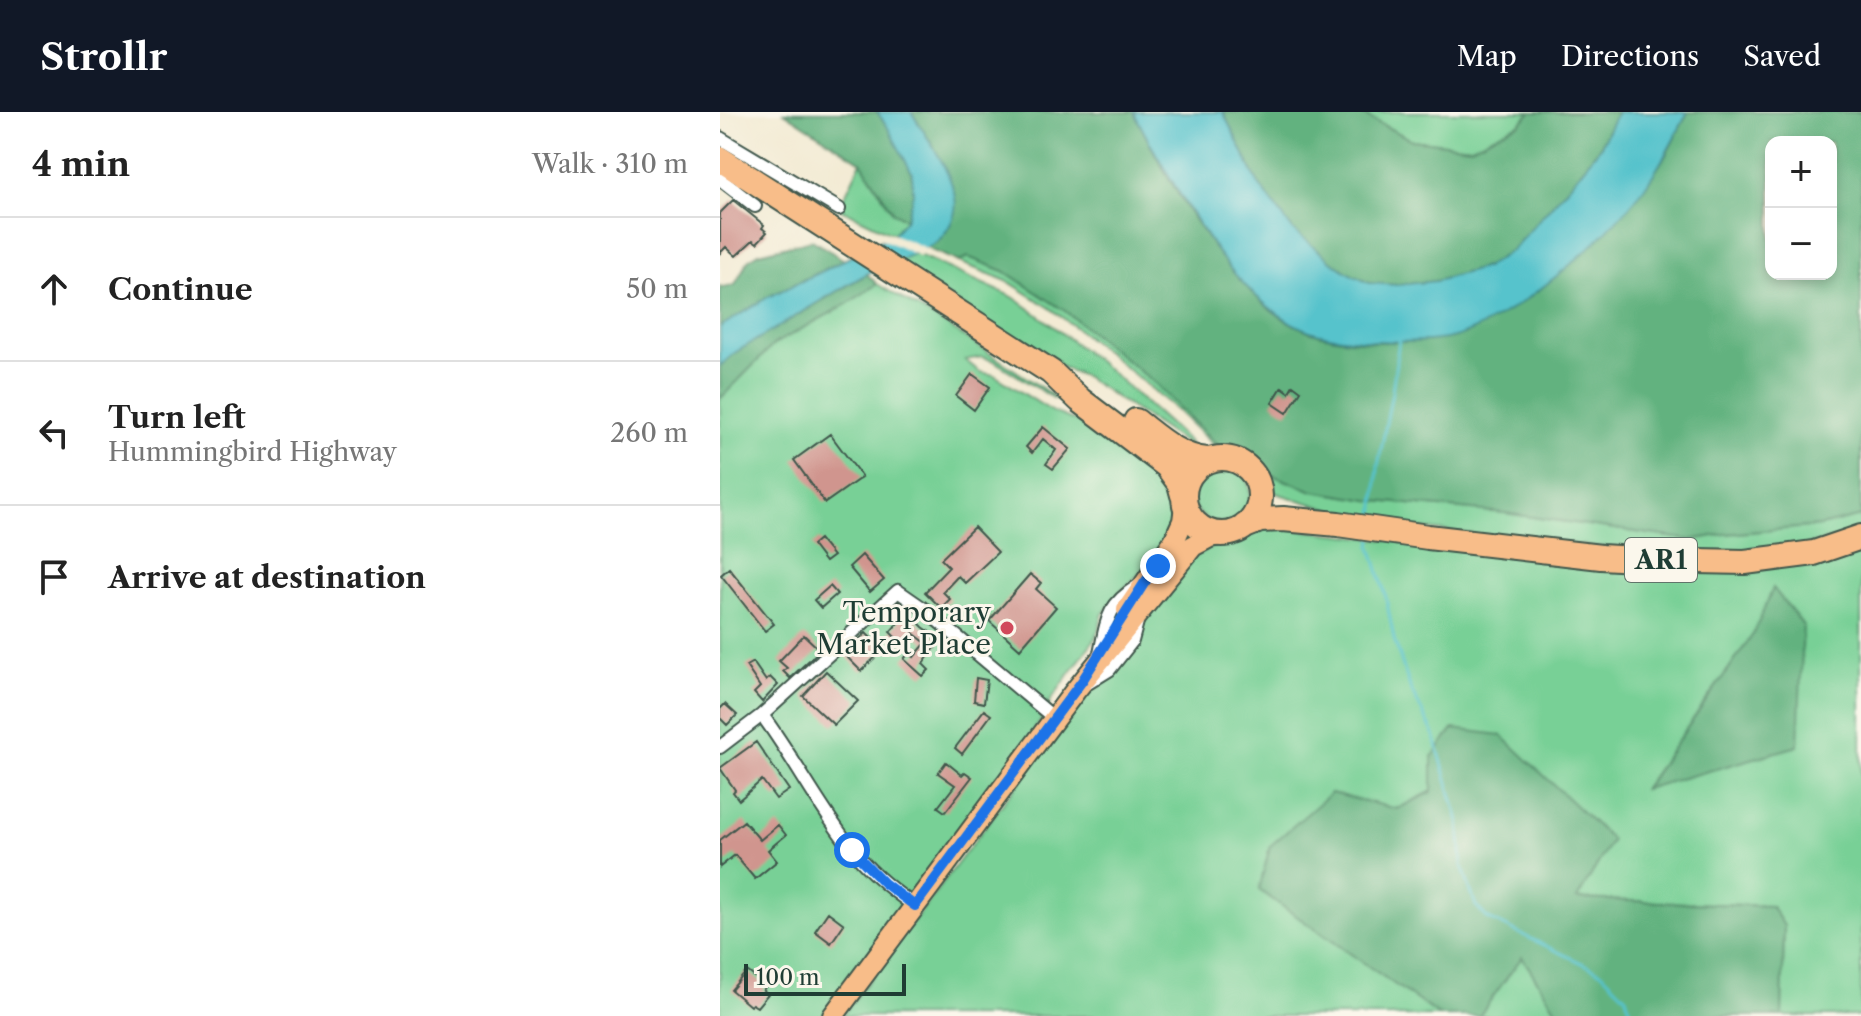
<!DOCTYPE html>
<html lang="en">
<head>
<meta charset="utf-8">
<style>
  :root { --surface:#fff; --page:#f6f6f6; --text:#222; --muted:#767676; --line:#e0e0e0; --accent:#111827 }
  body { margin:0; font-family:"Libre Caslon Text",serif; background:var(--page); color:var(--text) }
  .controls { position:absolute; right:24px; top:24px; display:grid; overflow:hidden; border-radius:16px; box-shadow:0 4px 12px #0003 }
  .controls button { width:72px; height:72px; display:grid; place-items:center; padding:0; border:0; border-bottom:2px solid var(--line); background:var(--surface); color:var(--text); font:40px sans-serif }
  .scale { position:absolute; left:24px; bottom:20px; width:162px; box-sizing:border-box; padding-left:8px; border:4px solid #1f3d34; border-top:0; font-size:22px; line-height:28px; white-space:nowrap; color:#1f3d34; -webkit-text-stroke:6px #fbf7ec; paint-order:stroke }
  .stop { position:absolute; width:24px; height:24px; margin:-18px; border:6px solid #1a73e8; border-radius:50%; background:#fff }
  .stop.end { background:#1a73e8; border-color:#fff; box-shadow:0 2px 8px #0008 }
  .list { margin:0; padding:0; list-style:none }
  h2 { display:flex; justify-content:space-between; align-items:center; height:104px; margin:0; padding:0 32px; font-size:34px }
  h2 small { font-size:26px; font-weight:400; color:var(--muted) }
  .list li { display:grid; grid-template-columns:52px 1fr auto; gap:24px; align-items:center; box-sizing:border-box; height:144px; padding:0 32px; border-top:2px solid var(--line) }
  .list b { display:block; font-size:30px; white-space:nowrap }
  .list p { margin:0; font-size:26px; white-space:nowrap; color:var(--muted) }
  .list em { font-size:26px; font-style:normal; color:var(--muted) }
  .icon { flex:none; width:44px; height:44px; fill:none; stroke:currentColor; stroke-width:2; stroke-linecap:round; stroke-linejoin:round }
  .map { position:relative; flex:none; width:1141px; height:904px; overflow:hidden }
  header { display:flex; align-items:center; gap:48px; box-sizing:border-box; height:112px; padding:0 40px; background:var(--accent); color:#fff }
  header strong { font-size:38px }
  nav { display:flex; gap:44px; margin-inline-start:auto; font-size:28px }
  main { display:flex }
  aside { flex:1; background:var(--surface) }
  .map>svg:first-child { display:block }
</style>
</head>
<body>
<header>
<strong>Strollr</strong>
<nav><a>Map</a><a>Directions</a><a>Saved</a></nav>
</header>
<main>
<aside>
<h2>4 min<small>Walk · 310 m</small></h2>
<ul class="list">
<li><svg class="icon" aria-label="ahead" viewBox="0 0 24 24"><path d="M12 20V5M6 11l6-6 6 6"/></svg><div><b>Continue</b></div><em>50 m</em></li>
<li><svg class="icon" aria-label="left" viewBox="0 0 24 24"><path d="M17 20v-9H6M10 6l-5 5 5 5"/></svg><div><b>Turn left</b><p>Hummingbird Highway</p></div><em>260 m</em></li>
<li><svg class="icon" aria-label="arrive" viewBox="0 0 24 24"><path d="M6 21V4h12l-3 4 3 4H6"/></svg><div><b>Arrive at destination</b></div></li>
</ul>
</aside>
<div class="map">
<svg width="1141" height="904" viewBox="0 0 1141 904">
  <rect width="100%" height="100%" fill="#fbf7ec"/>
  <filter id="ink" filterUnits="userSpaceOnUse"><feTurbulence type="fractalNoise" baseFrequency=".0125" numOctaves="2"/><feDisplacementMap in="SourceGraphic" scale="16" xChannelSelector="R" yChannelSelector="G"/><feConvolveMatrix kernelMatrix="1 2 1 2 8 2 1 2 1" color-interpolation-filters="sRGB"/></filter>
  <filter id="wash" filterUnits="userSpaceOnUse"><feTurbulence type="fractalNoise" baseFrequency=".006" numOctaves="4" result="noise"/><feDisplacementMap in="SourceGraphic" scale="32" xChannelSelector="R" yChannelSelector="G"/><feGaussianBlur stdDeviation="1.8" result="paint"/><feColorMatrix in="noise" values="0 0 0 0 0 0 0 0 0 0 0 0 0 0 0 0 0 1.4 0 .05"/><feComposite in="paint" operator="in"/></filter>
  <g filter="url(#wash)">
    <rect width="100%" height="100%" fill="#f3ebd4"/>
    <path fill="#78d096" stroke="#4c8665" stroke-width="2" fill-rule="evenodd" d="M637 0H811L799 12 751 35 692 28Z
      M141 50 173 101 186 107 173 122 119 96Z
      M194 141 293 185 320 204 391 260 468 329 471 335 365 265 326 248 174 150Z
      M248 145 284 159 345 199 436 272 502 338H498L457 298 389 242 330 196 289 170 239 150Z
      M157 172 225 212 340 288 333 286 274 249 262 245 245 248 260 260 274 263 333 300 394 324 452 374 457 399 447 429 419 462 401 479 383 502 376 525 331 588 320 610 102 904H0V287L54 232 127 192Z
      M472 382a29 29 0 1 1 58 0a29 29 0 1 1-58 0Z
      M539 358 593 379 655 389 784 401 971 428 1005 422 1100 414 1141 404V419L1072 437 957 443 658 412 556 381 544 368Z
      M545 414 902 455 1141 435V904H1062L1064 814 1051 794 857 787 712 645V679L677 697 611 681 540 778 720 904H122L352 600 365 584 391 561 420 513 444 485 447 479 471 446 510 426ZM1034 521 1077 634 925 676 929 669Z
      M802 845 840 904H757Z"/>
    <path fill="#62b27f" stroke="#40785a" stroke-width="2" fill-rule="evenodd" d="M64 0H157C172 20 196 56 193 81 193 90 189 99 186 107L174 101 141 50Z
      M191 0H414C445 64 510 181 575 213 611 231 655 231 695 229L819 178 885 120 922 78 946 43 968 0H1141V404L1100 414 1005 422 971 428 784 401 655 389 593 379 539 358 534 350 518 339 502 338 436 272 345 199 284 159 248 145 239 150 206 136 220 128 214 35ZM1051 30H1111V162H1051Z
      M503 0H637L692 28 751 35 799 12 811 0H897L881 33 849 74 793 137 766 155 716 169 677 173 649 171 630 162 611 149 573 118 538 71Z
      M92 128 124 148 48 185 0 215V174L4 176 15 173 28 148 39 141Z
      M147 162 157 172 127 192 54 232 0 287V254L16 240Z
      M1053 476 1083 513 1078 634 924 677 1034 521Z
      M733 617 781 623 892 728 857 787 1051 794 1064 814 1062 904H840L802 845 759 904H720L539 778 550 734 611 681 677 697 712 680V645Z"/>
    <path fill="#56c3cc" stroke="#3a8080" stroke-width="2" d="M157 0H191C206 23 241 72 235 99 233 110 225 124 216 130 194 145 166 151 143 164 100 188 59 215 16 240L0 254V215L48 185 103 159 173 122 186 107 193 82 192 61 167 14Z
      M414 0H503L538 71 573 118 611 149 630 162 649 171 677 173 716 169 766 155 793 137 849 74 881 34 897 0H968C954 27 940 55 922 79 881 131 801 202 738 224 718 231 676 230 654 229 626 227 597 225 572 211 518 179 486 126 455 74 441 50 426 26 414 0Z"/>
    <path fill="#f3ebd4" d="M168 120 206 136 211 138 199 144 157 125Z"/>
    <g fill="none" stroke-linecap="round" stroke-linejoin="round">
      <path stroke="#56c3cc" stroke-width="3" d="M654 406 658 354 672 280 679 228
        M652 427 651 435 665 481 674 527 691 578 713 620 739 709 742 754 756 794 767 806 881 860 906 885 912 904"/>
    </g>
    <g id="blocks">
      <path fill="#d0958e" d="M13 88 44 113 42 116 47 120 37 131 33 128 16 144 6 135 0 141V101Z
        M252 262 270 275 254 298 236 284Z
        M573 273 581 279 567 301 552 291 562 275 569 280Z
        M323 315 350 337 333 357 326 352 336 338 323 327 312 341 306 335Z
        M110 322 142 365 105 391 74 348Z
        M254 415 278 440 245 471 238 464 223 480 230 487 221 496 205 480 229 455 221 447Z
        M99 427 113 444 105 450 92 433Z
        M142 443 164 468 150 480 129 455Z
        M9 456 54 512 45 519 1 463Z
        M310 462 321 471 316 477 336 495 300 537 269 509Z
        M110 474 117 482 101 496 94 488Z
        M179 490 203 515 221 528 203 552 209 558 203 564 184 547 189 541 194 545 206 531 193 521 182 532 170 520 179 510 169 500Z
        M146 521 163 538 141 559 124 542Z
        M84 523 100 538 70 566 63 559 67 556 59 549Z
        M33 550 46 569 50 565 58 573 42 590 34 581 40 575 26 554Z
        M106 559 138 589 114 613 83 584Z
        M256 566 267 568 264 591 254 589Z
        M5 592 17 603 7 613 0 606V597Z
        M264 598 271 603 242 642 235 636Z
        M36 630 69 678 56 687 42 668 19 688 13 680 15 678 0 656Z
        M226 650 242 663 245 660 252 665 225 700 218 695 235 673 218 661Z
        M24 709 40 728 58 713 66 723 48 738 57 749 35 767 15 743 0 755V728Z
        M108 800 124 812 111 831 95 819Z
        M27 859 46 874 43 878 48 882 37 895 32 892 30 894 11 878Z"/>
    </g>
  </g>
  <g filter="url(#ink)">
    <use href="#blocks" fill-opacity="0" stroke="#3f574c" stroke-width="2"/>
    <g fill="none" stroke-linecap="round" stroke-linejoin="round">
      <g stroke="#3f574c" stroke-width="16">
        <path id="street" d="M0 26 119 97
          M0 67 35 94
          M380 542C387 508 387 493 418 474
          M368 571 389 558 412 529 417 510
          M42 603C74 646 98 694 131 736 148 759 172 778 195 794
          M0 635 42 603 178 479 204 497 334 606"/>
      </g>
      <g stroke="#3f574c" stroke-width="24">
        <path id="primary" d="M407 498 454 429 463 409 465 394
          M113 904 355 579 473 434 490 425 504 422"/>
      </g>
      <g stroke="#3f574c" stroke-width="28">
        <path id="highway" d="M0 47 331 260 360 288 447 354 460 372 463 383
          M416 309C438 326 458 345 487 348
          M464 384a38 38 0 1 1 76 0a38 38 0 1 1-76 0Z
          M525 414 540 408 563 407 618 412 708 425 881 445 931 448 1025 450 1094 441 1141 425"/>
      </g>
      <use href="#street" stroke="#fff" stroke-width="12"/>
      <use href="#primary" stroke="#f8bd89" stroke-width="20"/>
      <use href="#highway" stroke="#f8bd89" stroke-width="24"/>
    </g>
  </g>
  <g fill="none" stroke-linecap="round" stroke-linejoin="round" filter="url(#ink)">
    <path stroke="#1a73e8" stroke-width="10" d="M132 738 164 771 195 794 362 569 425 470 438 454"/>
  </g>
  <circle fill="#d1495b" stroke="#fbf7ec" stroke-width="3" cx="287" cy="516" r="8"/>
  <g text-anchor="middle" dominant-baseline="central" stroke-width="6" stroke-linejoin="round" paint-order="stroke">
    <rect fill="#fbf7ec" stroke="#61756b" stroke-width="2" x="905" y="426" width="72" height="44" rx="6"/>
    <g font-size="26" font-weight="bold" fill="#1f3d34">
      <text x="941" y="448">AR1</text>
    </g>
    <g font-size="28" fill="#1f3d34" stroke="#fbf7ec" text-anchor="end">
      <text x="271" y="500">Temporary<tspan x="271" dy="32">Market Place</tspan></text>
    </g>
  </g>
</svg>
<div class="controls">
<button>+</button>
<button>−</button>
</div>
<div class="scale">100 m</div>
<div class="stop" style="left:132px;top:738px"></div>
<div class="stop end" style="left:438px;top:454px"></div>
</div>
</main>
</body>
</html>
